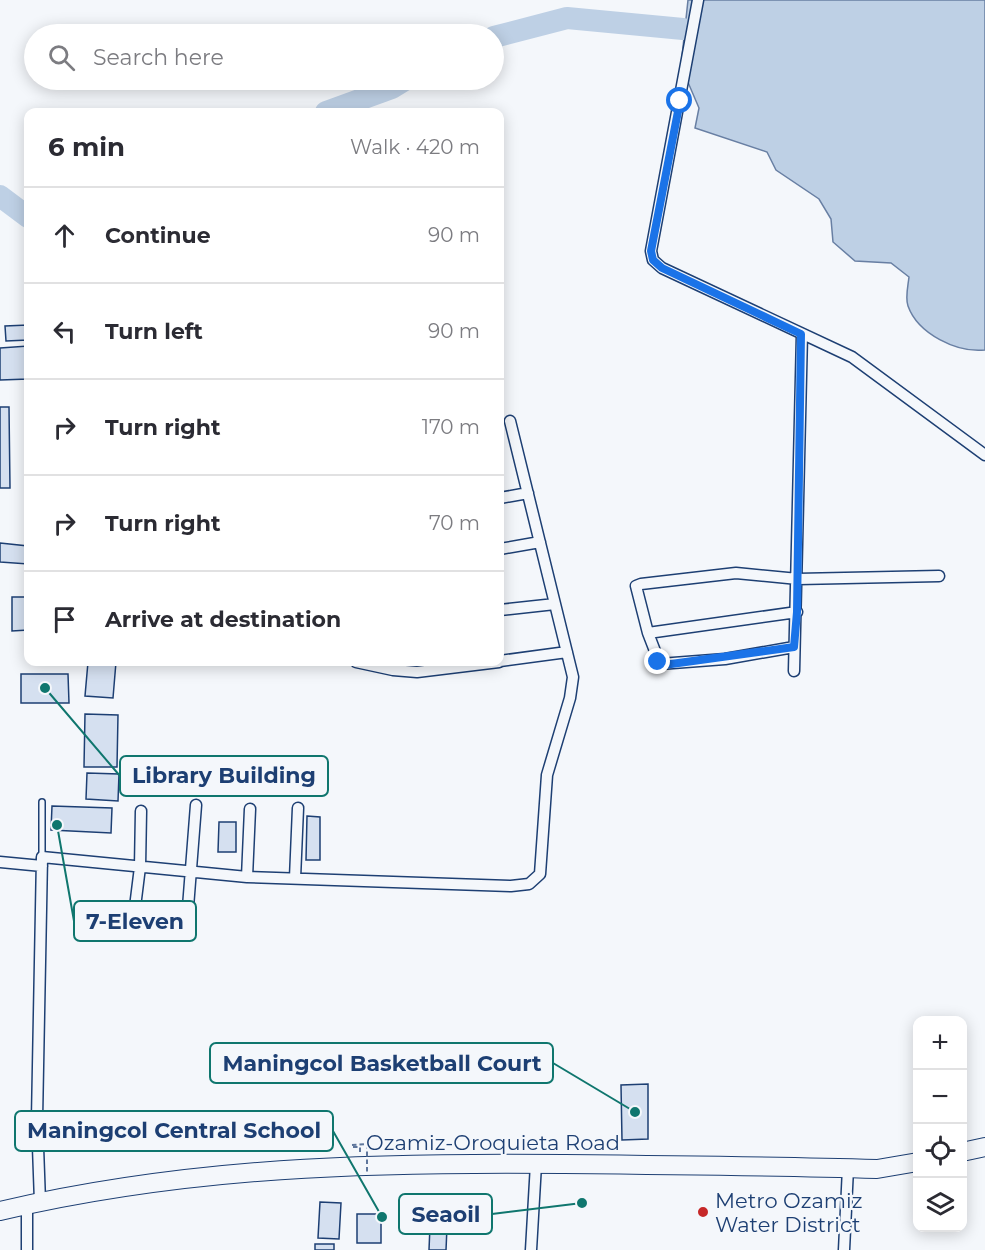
<!DOCTYPE html>
<html lang="en">
<head>
<meta charset="utf-8">
<style>
  :root { --surface:#fff; --page:#f2f2f3; --text:#2b2b33; --muted:#7c7c81; --line:#e1e1e2 }
  body { margin:0; font-family:Montserrat,sans-serif; background:var(--page); color:var(--text) }
  .controls { position:absolute; right:18px; bottom:18px; display:grid; overflow:hidden; border-radius:12px; box-shadow:0 3px 15px #0003 }
  .controls button { width:54px; height:54px; display:grid; place-items:center; padding:0; border:0; border-bottom:2px solid var(--line); background:var(--surface); color:var(--text); font:30px sans-serif }
  .stop { position:absolute; width:18px; height:18px; margin:-14px; border:4px solid #1a73e8; border-radius:50%; background:#fff }
  .stop.end { background:#1a73e8; border-color:#fff; box-shadow:0 2px 6px #0008 }
  .list { margin:0; padding:0; list-style:none }
  h2 { display:flex; justify-content:space-between; align-items:center; height:78px; margin:0; padding:0 24px; font-size:26px }
  h2 small { font-size:20px; font-weight:400; color:var(--muted) }
  .list li { display:grid; grid-template-columns:39px 1fr auto; gap:18px; align-items:center; box-sizing:border-box; height:96px; padding:0 24px; border-top:2px solid var(--line) }
  .list b { display:block; font-size:22px; white-space:nowrap }
  .list em { font-size:20px; font-style:normal; color:var(--muted) }
  .icon { flex:none; width:33px; height:33px; fill:none; stroke:currentColor; stroke-width:2; stroke-linecap:round; stroke-linejoin:round }
  .map { position:relative; flex:none; width:985px; height:1250px; overflow:hidden }
  .search { position:absolute; background:var(--surface); box-shadow:0 3px 15px #0003; left:24px; top:24px; width:480px; height:66px; display:flex; align-items:center; gap:15px; box-sizing:border-box; padding:0 21px; border-radius:33px; color:var(--muted); font-size:22px }
  .panel { position:absolute; background:var(--surface); box-shadow:0 3px 15px #0003; left:24px; top:108px; width:480px; height:558px; border-radius:12px }
  .map>svg:first-child { display:block }
</style>
</head>
<body>
<div class="map">
<svg width="985" height="1250" viewBox="0 0 985 1250">
  <rect width="100%" height="100%" fill="#f4f7fb"/>
  <path fill="#bed0e5" stroke="#687fa3" stroke-width="1.5" d="M688 0H985V350C957 353 918 334 908 306 905 298 908 286 909 277L891 263 855 261 833 242 831 219 819 199 776 170 767 152 695 128 699 108 681 66Z"/>
  <g fill="none" stroke-linecap="round" stroke-linejoin="round">
    <path stroke="#bed0e5" stroke-width="22" d="M494 37 567 18 683 29
      M326 112 392 88 405 80
      M0 196 28 217"/>
  </g>
  <path fill="#d5e0f0" stroke="#1d3f73" stroke-width="1.5" d="M28 325V340L6 341 5 326Z
    M28 346V379L0 380V348Z
    M0 407H9L10 488H0Z
    M0 543 28 546V564L0 562Z
    M12 597H28V630L12 631Z
    M88 662H116L113 698 85 696Z
    M21 674H68L69 703H21Z
    M85 714 118 715 117 767H84Z
    M87 773 119 774 118 801 86 799Z
    M52 806 112 808 111 833 51 830Z
    M307 816 320 817V860H306Z
    M219 822H236V852H218Z
    M648 1084V1139L622 1140 621 1085Z
    M443 1194 444 1213 415 1214V1195Z
    M320 1202 341 1203 339 1239 318 1238Z
    M357 1214H381V1243H357Z
    M430 1226 447 1227 446 1250H429Z
    M315 1244H334V1250H315Z"/>
  <g fill="none" stroke-linecap="round" stroke-linejoin="round">
    <g stroke="#1d3f73" stroke-width="8">
      <path id="lane" d="M42 802V857"/>
    </g>
    <g stroke="#1d3f73" stroke-width="13">
      <path id="street" d="M698 0 651 251 653 260 662 268 852 357 985 455
        M500 498 528 493
        M500 549 540 542
        M500 610 555 604
        M648 633 797 612
        M794 647 725 659 660 664 648 633 636 586 641 584 736 573 798 579 939 576
        M500 661 567 652
        M356 662 393 670 417 672 499 662
        M794 671 802 334
        M0 862 42 866
        M247 877 511 886 529 884 540 874 547 775 570 698 573 677 510 421
        M295 878 298 808
        M134 915 140 867 141 811
        M187 920 196 805
        M40 1202 37 1119 42 857 247 877 250 809
        M27 1250V1205
        M531 1250 536 1164
        M844 1250 848 1168"/>
    </g>
    <g stroke="#1d3f73" stroke-width="20">
      <path id="primary" d="M962 1152 985 1147
        M0 1211C187 1167 373 1162 564 1164 668 1165 772 1166 877 1169L918 1162"/>
    </g>
    <path stroke="#5e769c" stroke-width="2" stroke-dasharray="4.5 3" stroke-linecap="butt" d="M360 1152V1147H352V1145L367 1144V1152"/>
    <use href="#lane" stroke="#f4f7fb" stroke-width="5"/>
    <use href="#street" stroke="#f4f7fb" stroke-width="10"/>
    <use href="#primary" stroke="#f4f7fb" stroke-width="18"/>
    <path stroke="#5e769c" stroke-width="2" stroke-dasharray="4.5 3" stroke-linecap="butt" d="M367 1152V1173"/>
  </g>
  <g fill="none" stroke-linecap="round" stroke-linejoin="round">
    <path stroke="#1a73e8" stroke-width="8" d="M658 662 664 665 794 647 797 612 801 334 662 268 653 260 651 251 680 101"/>
  </g>
  <circle fill="#c62828" stroke="#f4f7fb" stroke-width="2" cx="703" cy="1212" r="6"/>
  <g text-anchor="middle" dominant-baseline="central" stroke-width="4.5" stroke-linejoin="round" paint-order="stroke">
    <g font-size="21" fill="#1d3f73" stroke="#f4f7fb">
      <text x="493" y="1142">Ozamiz-Oroquieta Road</text>
    </g>
    <g font-size="21" fill="#1d3f73" stroke="#f4f7fb" text-anchor="start">
      <text x="715" y="1200">Metro Ozamiz<tspan x="715" dy="24">Water District</tspan></text>
    </g>
  </g>
  <path fill="none" stroke="#0f766e" stroke-width="2" d="M45 688L120 776M57 825L74 921M635 1112L553 1063M382 1217L333 1131M582 1203L492 1214"/>
  <g fill="#0f766e" stroke="#f4f7fb" stroke-width="2">
    <circle cx="45" cy="688" r="6"/>
    <circle cx="57" cy="825" r="6"/>
    <circle cx="635" cy="1112" r="6"/>
    <circle cx="382" cy="1217" r="6"/>
    <circle cx="582" cy="1203" r="6"/>
  </g>
  <g fill="#f4f7fb" stroke="#0f766e" stroke-width="2">
    <rect x="120" y="756" width="208" height="40" rx="6"/>
    <rect x="74" y="901" width="122" height="40" rx="6"/>
    <rect x="210" y="1043" width="343" height="40" rx="6"/>
    <rect x="15" y="1111" width="318" height="40" rx="6"/>
    <rect x="399" y="1194" width="93" height="40" rx="6"/>
  </g>
  <g font-size="22" text-anchor="middle" font-weight="bold" fill="#1d3f73">
    <text x="224" y="783">Library Building</text>
    <text x="135" y="929">7-Eleven</text>
    <text x="382" y="1071">Maningcol Basketball Court</text>
    <text x="174" y="1138">Maningcol Central School</text>
    <text x="446" y="1222">Seaoil</text>
  </g>
</svg>
<div class="controls">
<button>+</button>
<button>−</button>
<button><svg class="icon" aria-label="locate" viewBox="0 0 24 24"><circle cx="12" cy="12" r="6"/><path d="M12 2v4M12 18v4M2 12h4M18 12h4"/></svg></button>
<button><svg class="icon" aria-label="layers" viewBox="0 0 24 24"><path d="M12 4l9 5-9 5-9-5zM3 14l9 5 9-5"/></svg></button>
</div>
<div class="stop" style="left:680px;top:101px"></div>
<div class="stop end" style="left:658px;top:662px"></div>
<div class="search"><svg class="icon" aria-label="search" viewBox="0 0 24 24"><circle cx="10" cy="10" r="6"/><path d="M15 15l6 6"/></svg>Search here</div>
<section class="panel">
<h2>6 min<small>Walk · 420 m</small></h2>
<ul class="list">
<li><svg class="icon" aria-label="ahead" viewBox="0 0 24 24"><path d="M12 20V5M6 11l6-6 6 6"/></svg><div><b>Continue</b></div><em>90 m</em></li>
<li><svg class="icon" aria-label="left" viewBox="0 0 24 24"><path d="M17 20v-9H6M10 6l-5 5 5 5"/></svg><div><b>Turn left</b></div><em>90 m</em></li>
<li><svg class="icon" aria-label="right" viewBox="0 0 24 24"><path d="M7 20v-9h11M14 6l5 5-5 5"/></svg><div><b>Turn right</b></div><em>170 m</em></li>
<li><svg class="icon" aria-label="right" viewBox="0 0 24 24"><path d="M7 20v-9h11M14 6l5 5-5 5"/></svg><div><b>Turn right</b></div><em>70 m</em></li>
<li><svg class="icon" aria-label="arrive" viewBox="0 0 24 24"><path d="M6 21V4h12l-3 4 3 4H6"/></svg><div><b>Arrive at destination</b></div></li>
</ul>
</section>
</div>
</body>
</html>
